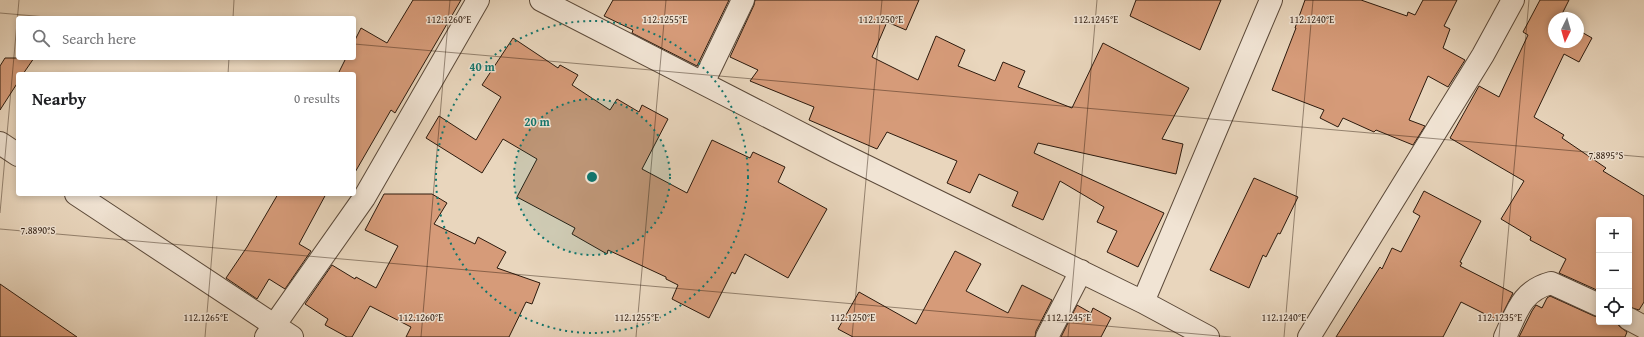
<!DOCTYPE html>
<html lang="en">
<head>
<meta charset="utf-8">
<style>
  :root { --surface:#fff; --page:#f6f6f6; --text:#202124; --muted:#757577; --line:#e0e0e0 }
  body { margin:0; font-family:"Gentium Book Plus",serif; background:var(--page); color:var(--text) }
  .controls { position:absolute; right:12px; bottom:12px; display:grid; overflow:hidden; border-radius:4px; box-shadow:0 2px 6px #0003 }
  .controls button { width:36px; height:36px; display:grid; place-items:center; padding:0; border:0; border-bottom:1px solid var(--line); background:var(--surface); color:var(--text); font:20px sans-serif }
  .compass { position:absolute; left:1548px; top:12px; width:36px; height:36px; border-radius:50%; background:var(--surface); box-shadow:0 2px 6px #0003; rotate:185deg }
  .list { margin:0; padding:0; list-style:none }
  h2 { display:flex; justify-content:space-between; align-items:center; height:52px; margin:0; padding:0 16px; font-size:17px }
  h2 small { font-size:13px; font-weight:400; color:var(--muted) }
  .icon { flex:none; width:22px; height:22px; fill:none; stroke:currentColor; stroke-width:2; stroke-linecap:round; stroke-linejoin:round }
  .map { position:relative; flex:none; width:1644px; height:337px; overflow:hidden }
  .search { position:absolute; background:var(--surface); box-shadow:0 2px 6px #0003; left:16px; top:16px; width:340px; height:44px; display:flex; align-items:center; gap:10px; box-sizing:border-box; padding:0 14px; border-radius:4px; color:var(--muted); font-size:15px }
  .panel { position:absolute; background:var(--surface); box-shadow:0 2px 6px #0003; left:16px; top:72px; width:340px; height:124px; border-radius:4px }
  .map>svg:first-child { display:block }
</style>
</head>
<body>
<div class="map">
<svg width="1644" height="337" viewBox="0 0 1644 337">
  <rect width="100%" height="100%" fill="#e9d6bd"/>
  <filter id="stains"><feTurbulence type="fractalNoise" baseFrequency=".005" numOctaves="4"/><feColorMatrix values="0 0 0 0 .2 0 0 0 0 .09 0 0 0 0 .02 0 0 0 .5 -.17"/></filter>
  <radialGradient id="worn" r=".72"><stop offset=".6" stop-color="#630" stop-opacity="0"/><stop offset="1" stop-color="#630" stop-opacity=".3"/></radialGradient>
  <path fill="#d69b79" stroke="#2c1a0d" d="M413 0H461L395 113 391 110 354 174V74H338L346 58H354V42L361 28 387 43Z
    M613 0H729L697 66 632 33 633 30 604 16Z
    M755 0H919L906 30 887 22 872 57 918 80 936 36 965 50 958 66 995 81 1003 62 1025 71 1018 87 1072 108 1103 43 1189 88 1162 139 1183 144 1176 174 1038 143 1034 153 1164 213 1138 267 1107 252 1117 231 1097 222 1104 207 1060 181 1043 220 1012 206 1018 192 979 174 970 193 947 183 957 161 887 132 877 149 809 120 814 107 750 81 758 70 730 57 754 5Z
    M1136 0H1221L1200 50 1130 16Z
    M1305 0H1361L1407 16 1408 12 1415 15 1423 0H1457L1444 26 1450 29 1443 48 1465 60 1448 87 1428 76 1409 120 1425 126 1413 145 1376 130 1374 132 1343 118 1338 127 1320 118 1324 110 1272 90 1296 28H1295Z
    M1540 0H1569L1560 18H1554V42H1578V30L1592 38 1579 62 1564 54 1534 117 1564 135 1562 138 1606 168 1603 171 1644 196V302L1639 310 1629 307V220H1599V291L1559 273 1566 259 1530 240 1531 237 1501 219 1524 181 1450 138 1479 86 1499 97 1528 35 1523 32Z
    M513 38 558 68 560 65 578 75 572 85 610 110 617 99 639 112 642 105 668 119 642 169 687 193 712 140 750 158 753 152 785 167 778 182 827 209 788 278 745 254 735 274 732 272 709 318 672 299 678 285 666 279V277L608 250 607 254 572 234 575 228 517 197 537 159 503 139 482 173 426 138 439 116 476 140 501 97 482 85Z
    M5 58H34L23 74H18V82L0 110V66Z
    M1254 178 1298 197 1280 234 1278 233 1266 257 1263 255 1249 288 1210 270Z
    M1424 191 1481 221 1460 262 1462 263 1460 266 1513 293 1499 321 1461 302 1443 337H1336L1380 267 1382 269 1392 248 1401 252 1420 216 1413 212Z
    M278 194H326L299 244 311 251 285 289 269 279 257 299 226 278 247 247Z
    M384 194H432L447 203 434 224 475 244 478 237 506 252 497 268 540 283 532 304 526 302 509 337H406L411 327 370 306 352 337H347L325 325 328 319 305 304 332 265 355 279 356 277 376 288 398 246 365 230Z
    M955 251 981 264 966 291 1008 313 1022 285 1052 300 1036 331 1035 337H853L838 329 859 292 916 324Z
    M0 284 77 337H0Z
    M1550 296 1594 316 1599 317V322H1617L1619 326 1627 332 1625 337H1519L1532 311 1536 305 1542 308 1547 298Z
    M1077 305 1091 313 1093 308 1111 318 1101 337H1061Z"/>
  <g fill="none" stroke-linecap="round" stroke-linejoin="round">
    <g stroke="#5b4939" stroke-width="24">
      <path id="street" d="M541 0 837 152 1143 302 1208 337
        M703 83 743 0
        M0 143 18 155
        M76 194 292 337
        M1143 302 1271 0
        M1629 319 1644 327
        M266 337 364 198 478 0
        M1047 337 1081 271
        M1309 337 1483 55 1513 0
        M1505 337C1517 312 1521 291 1551 283L1599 305"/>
    </g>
    <use href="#street" stroke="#f1e4d4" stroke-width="22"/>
  </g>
  <path fill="none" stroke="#2c1a0d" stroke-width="1" stroke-opacity="0.45" d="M0 13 58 18M233 18 234 0M354 44 1644 157M228 74 229 58M0 213 19 0M0 229 1231 337M205 337 217 194M421 337 450 0M636 337 666 0M852 337 882 0M1068 337 1097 0M1284 337 1313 0M1499 337 1529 0"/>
  <circle cx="592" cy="177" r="78" fill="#0f766e" fill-opacity=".12"/>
  <g fill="none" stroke="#0f766e" stroke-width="2" stroke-dasharray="2 4">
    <circle cx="592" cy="177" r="78"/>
    <circle cx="592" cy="177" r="156"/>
  </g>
  <g font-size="10" text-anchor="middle" fill="#2c1a0d" stroke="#f1e4d4" stroke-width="3" stroke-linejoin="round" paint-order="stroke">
    <text x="449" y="23">112.1260°E</text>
    <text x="665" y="23">112.1255°E</text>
    <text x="881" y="23">112.1250°E</text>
    <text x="1096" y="23">112.1245°E</text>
    <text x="1312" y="23">112.1240°E</text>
    <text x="1606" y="159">7.8895°S</text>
    <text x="38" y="234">7.8890°S</text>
    <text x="206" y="321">112.1265°E</text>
    <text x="421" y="321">112.1260°E</text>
    <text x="637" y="321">112.1255°E</text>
    <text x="853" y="321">112.1250°E</text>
    <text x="1069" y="321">112.1245°E</text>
    <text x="1284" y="321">112.1240°E</text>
    <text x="1500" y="321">112.1235°E</text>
  </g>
  <circle cx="592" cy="177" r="6" fill="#0f766e" stroke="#f1e4d4" stroke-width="2"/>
  <g font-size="12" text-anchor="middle" font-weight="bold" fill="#0f766e" stroke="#f1e4d4" stroke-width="3" stroke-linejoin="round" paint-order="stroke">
    <text x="482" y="71">40 m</text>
    <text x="537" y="126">20 m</text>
  </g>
  <rect width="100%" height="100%" filter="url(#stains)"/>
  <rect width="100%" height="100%" fill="url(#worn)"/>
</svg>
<div class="controls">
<button>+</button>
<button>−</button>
<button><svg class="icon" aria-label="locate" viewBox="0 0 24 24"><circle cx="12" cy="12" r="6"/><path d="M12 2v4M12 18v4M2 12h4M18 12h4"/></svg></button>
</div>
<svg class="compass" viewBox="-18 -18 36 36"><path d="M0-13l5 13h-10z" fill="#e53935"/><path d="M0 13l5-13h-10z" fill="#757577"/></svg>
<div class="search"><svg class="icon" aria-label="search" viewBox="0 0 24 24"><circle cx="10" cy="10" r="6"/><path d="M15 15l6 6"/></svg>Search here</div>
<section class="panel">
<h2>Nearby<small>0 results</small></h2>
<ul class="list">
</ul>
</section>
</div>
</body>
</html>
